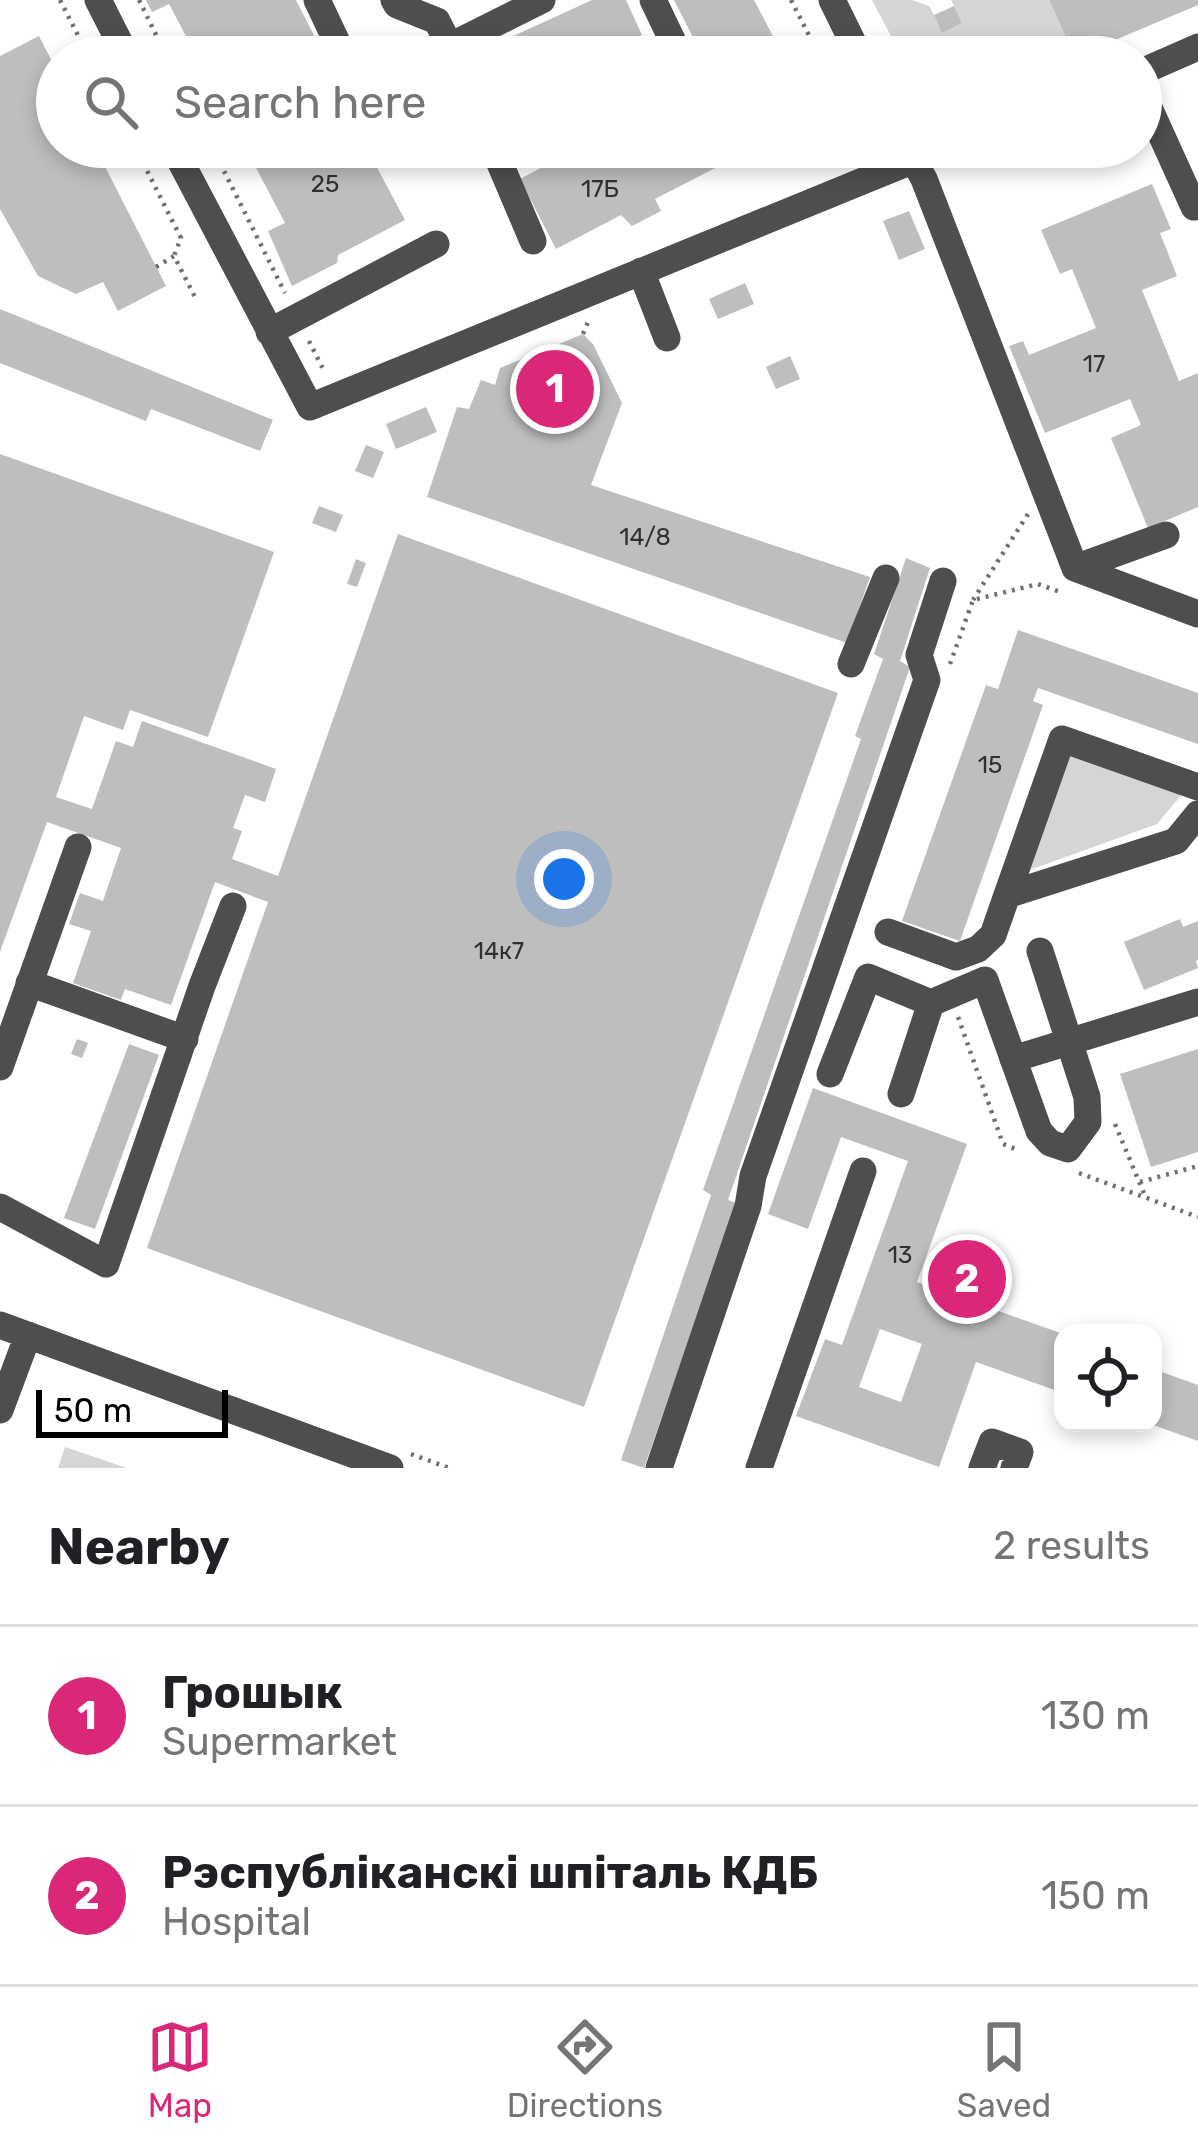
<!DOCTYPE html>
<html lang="en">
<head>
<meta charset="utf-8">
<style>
  :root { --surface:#fff; --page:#f6f6f6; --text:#202124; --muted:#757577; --line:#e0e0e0; --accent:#db2777 }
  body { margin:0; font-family:Rubik,sans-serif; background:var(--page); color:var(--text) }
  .controls { position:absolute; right:36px; bottom:36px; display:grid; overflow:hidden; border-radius:24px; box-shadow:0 6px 18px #0003 }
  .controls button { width:108px; height:108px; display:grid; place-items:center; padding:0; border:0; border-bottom:3px solid var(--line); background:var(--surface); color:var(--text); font:60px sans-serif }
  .scale { position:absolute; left:36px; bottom:30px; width:192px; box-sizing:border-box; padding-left:12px; border:6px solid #000; border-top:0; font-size:33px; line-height:42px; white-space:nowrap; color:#000; -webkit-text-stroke:9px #fff; paint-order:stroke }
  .you { position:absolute; left:564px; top:879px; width:42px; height:42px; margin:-30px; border:9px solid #fff; border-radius:50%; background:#1a73e8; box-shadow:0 0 0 18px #1a73e833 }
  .badge { display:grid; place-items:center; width:78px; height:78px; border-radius:50%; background:var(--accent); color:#fff; font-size:39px; font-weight:700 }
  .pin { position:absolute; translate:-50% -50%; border:6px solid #fff; box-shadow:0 3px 12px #0006 }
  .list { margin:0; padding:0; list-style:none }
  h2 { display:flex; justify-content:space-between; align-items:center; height:156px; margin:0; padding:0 48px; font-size:51px }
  h2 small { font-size:39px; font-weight:400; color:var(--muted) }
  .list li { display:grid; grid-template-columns:78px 1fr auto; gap:36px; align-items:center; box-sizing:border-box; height:180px; padding:0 48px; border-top:3px solid var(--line) }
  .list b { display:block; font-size:45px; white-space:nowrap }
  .list p { margin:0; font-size:39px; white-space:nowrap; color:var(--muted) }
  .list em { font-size:39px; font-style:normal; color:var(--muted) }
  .icon { flex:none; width:66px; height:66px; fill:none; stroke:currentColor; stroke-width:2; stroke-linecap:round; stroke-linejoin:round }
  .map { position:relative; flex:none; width:1198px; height:1468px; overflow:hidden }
  .search { position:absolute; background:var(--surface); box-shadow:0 6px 18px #0003; left:36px; right:36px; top:36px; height:132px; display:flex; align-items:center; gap:30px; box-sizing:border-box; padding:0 42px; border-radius:66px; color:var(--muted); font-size:45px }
  .sheet { height:516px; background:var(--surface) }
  nav { display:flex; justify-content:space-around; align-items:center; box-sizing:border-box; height:168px; border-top:3px solid var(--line); background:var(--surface); font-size:33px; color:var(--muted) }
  nav a { display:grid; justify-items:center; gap:6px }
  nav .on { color:var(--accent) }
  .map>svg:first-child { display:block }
</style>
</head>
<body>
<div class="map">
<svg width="1198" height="1468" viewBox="0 0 1198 1468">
  <rect width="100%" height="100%" fill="#fff"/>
  <path fill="#d5d5d5" d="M872 0H912L929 6 943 32 962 23 951 0H1049L1075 57H902Z
    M1068 753 1183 793 1157 824 1027 871Z
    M65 1447 127 1468H58Z"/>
  <path fill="#bebebe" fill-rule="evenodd" d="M146 0H296L318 43 295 57H197L169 4 152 12Z
    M592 0H626L642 35 594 57H517L509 38Z
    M674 0H754L784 57H703Z
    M1049 0H1198V5L1075 57Z
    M954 6 962 23 942 33 934 15Z
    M39 36 57 71V147H95L166 286 118 311 103 282 76 294 38 276 0 209V56Z
    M245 147H366L405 220 338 255 337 263 292 286 268 231 285 223Z
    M539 147H756L655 199 661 211 632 226 621 215 556 249 520 179 548 164Z
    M1152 184 1171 229 1160 233 1177 276 1142 290 1179 381 1198 373V507L1148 528 1111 438 1141 425 1130 399 1045 433 1009 346 1023 341 1029 355 1096 328 1072 269 1060 274 1041 230Z
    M909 211 925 249 899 260 883 221Z
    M745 283 754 304 718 319 709 299Z
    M0 309 273 420 260 451 151 409 146 421 0 363Z
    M583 334 593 344 622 403 591 485 870 577 847 643 427 497 457 407 469 409 481 380 495 385 500 368Z
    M790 356 800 379 776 389 766 367Z
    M426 407 437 432 396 449 386 424Z
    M366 445 384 452 373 478 355 471Z
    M0 454 274 552 208 737 130 710 123 730 84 716 56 797 92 809 116 741 133 747 142 721 276 769 265 802 245 795 233 828 242 831 232 859 278 876 398 534 838 693 584 1407 147 1248 268 902 215 882 171 1005 125 989 121 1000 73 983 91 931 69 924 80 893 103 901 121 848 47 822 0 952Z
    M319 506 343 515 336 532 312 523Z
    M906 558 930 568 900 661 910 667 728 1200 737 1203 644 1468 621 1460 711 1195 703 1190 861 739 855 736 883 659 874 654Z
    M356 559 366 563 357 587 347 584Z
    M1018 630 1198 693V744L1038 688 1033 701 1043 705 960 941 902 921 986 685 998 689Z
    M1180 919 1183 927 1198 921V960L1196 961 1198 968 1144 990 1124 942Z
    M77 1039 88 1043 82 1058 71 1054Z
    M129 1044 159 1055 95 1229 64 1218Z
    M1198 1049V1152L1151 1167 1120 1074Z
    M813 1088 967 1144 917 1282 1063 1334V1393L976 1362 939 1467 796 1416 825 1339 842 1345 908 1161 841 1137 808 1229 768 1214ZM880 1329 922 1344 901 1402 859 1387Z
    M1153 1369 1198 1385V1441L1153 1425Z"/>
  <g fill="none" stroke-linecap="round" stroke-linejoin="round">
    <path stroke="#707070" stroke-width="4.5" stroke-dasharray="3 6" stroke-linecap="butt" d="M60 0 89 57
      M139 0 167 57
      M791 0 820 57
      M135 147 181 238 174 256
      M212 147 285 293
      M966 163 1005 147
      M156 267 174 256 195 297
      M583 334 588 322
      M309 341 325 373
      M973 600 1028 514
      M950 664 973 600 1038 584 1063 593
      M958 1017 1003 1144 1018 1150
      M1115 1124 1145 1196
      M1079 1173 1198 1217
      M1140 1182 1198 1166
      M411 1454 449 1468"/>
    <path stroke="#4e4e4e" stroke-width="27" d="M98 0 127 57
      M317 0 344 57
      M394 0 397 5 437 21 455 57
      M832 0 860 57
      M450 46 542 0
      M653 57 675 46 653 0
      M1141 72 1198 47
      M1141 90 1194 207 1198 205
      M173 147 310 407 946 147
      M493 147 533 241
      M906 147 924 179 1075 568 1198 614
      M641 271 667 338
      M269 332 436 244
      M1075 568 1166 535
      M851 664 886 578
      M1007 895 1062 739 1198 787
      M888 932 956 957 978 949 993 935 1007 895 1176 841 1198 814
      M29 983 185 1039
      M1013 1059 1198 1002
      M0 1067 78 847
      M830 1074 868 977 931 1003 985 980 1039 1131 1050 1143 1068 1149 1088 1122 1087 1097 1040 951
      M901 1094 931 1003
      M0 1207 106 1264 202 986 233 906
      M0 1325 390 1468
      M0 1410 28 1335
      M659 1468 748 1206 753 1176 927 680 919 655 943 581
      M759 1468 863 1171
      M982 1468 992 1442 1020 1452 1014 1468"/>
  </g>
  <g text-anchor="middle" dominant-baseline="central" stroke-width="12" stroke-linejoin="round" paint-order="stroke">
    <g font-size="24" fill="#303030">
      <text x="325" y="184">25</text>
      <text x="600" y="189">17Б</text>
      <text x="1094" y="364">17</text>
      <text x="645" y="537">14/8</text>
      <text x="990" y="765">15</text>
      <text x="499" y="951">14к7</text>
      <text x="900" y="1255">13</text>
    </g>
  </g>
</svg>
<div class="controls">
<button><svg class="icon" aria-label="locate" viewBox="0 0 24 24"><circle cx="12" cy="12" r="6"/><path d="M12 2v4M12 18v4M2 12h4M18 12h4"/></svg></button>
</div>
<div class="scale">50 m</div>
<div class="you"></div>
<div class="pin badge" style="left:555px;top:389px">1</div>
<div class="pin badge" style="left:967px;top:1279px">2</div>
<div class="search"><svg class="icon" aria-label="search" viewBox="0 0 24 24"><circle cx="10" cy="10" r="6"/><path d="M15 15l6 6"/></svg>Search here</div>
</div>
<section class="sheet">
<h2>Nearby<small>2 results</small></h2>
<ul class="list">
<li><span class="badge">1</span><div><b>Грошык</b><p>Supermarket</p></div><em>130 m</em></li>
<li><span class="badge">2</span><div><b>Рэспубліканскі шпіталь КДБ</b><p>Hospital</p></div><em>150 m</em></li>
</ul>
</section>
<nav>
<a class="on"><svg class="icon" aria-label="map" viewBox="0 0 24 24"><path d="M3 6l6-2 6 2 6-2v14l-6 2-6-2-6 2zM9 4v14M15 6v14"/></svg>Map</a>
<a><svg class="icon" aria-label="directions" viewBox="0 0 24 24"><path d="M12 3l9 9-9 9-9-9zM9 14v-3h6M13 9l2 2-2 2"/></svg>Directions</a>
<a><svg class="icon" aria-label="saved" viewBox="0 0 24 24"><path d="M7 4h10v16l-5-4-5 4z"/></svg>Saved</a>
</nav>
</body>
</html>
